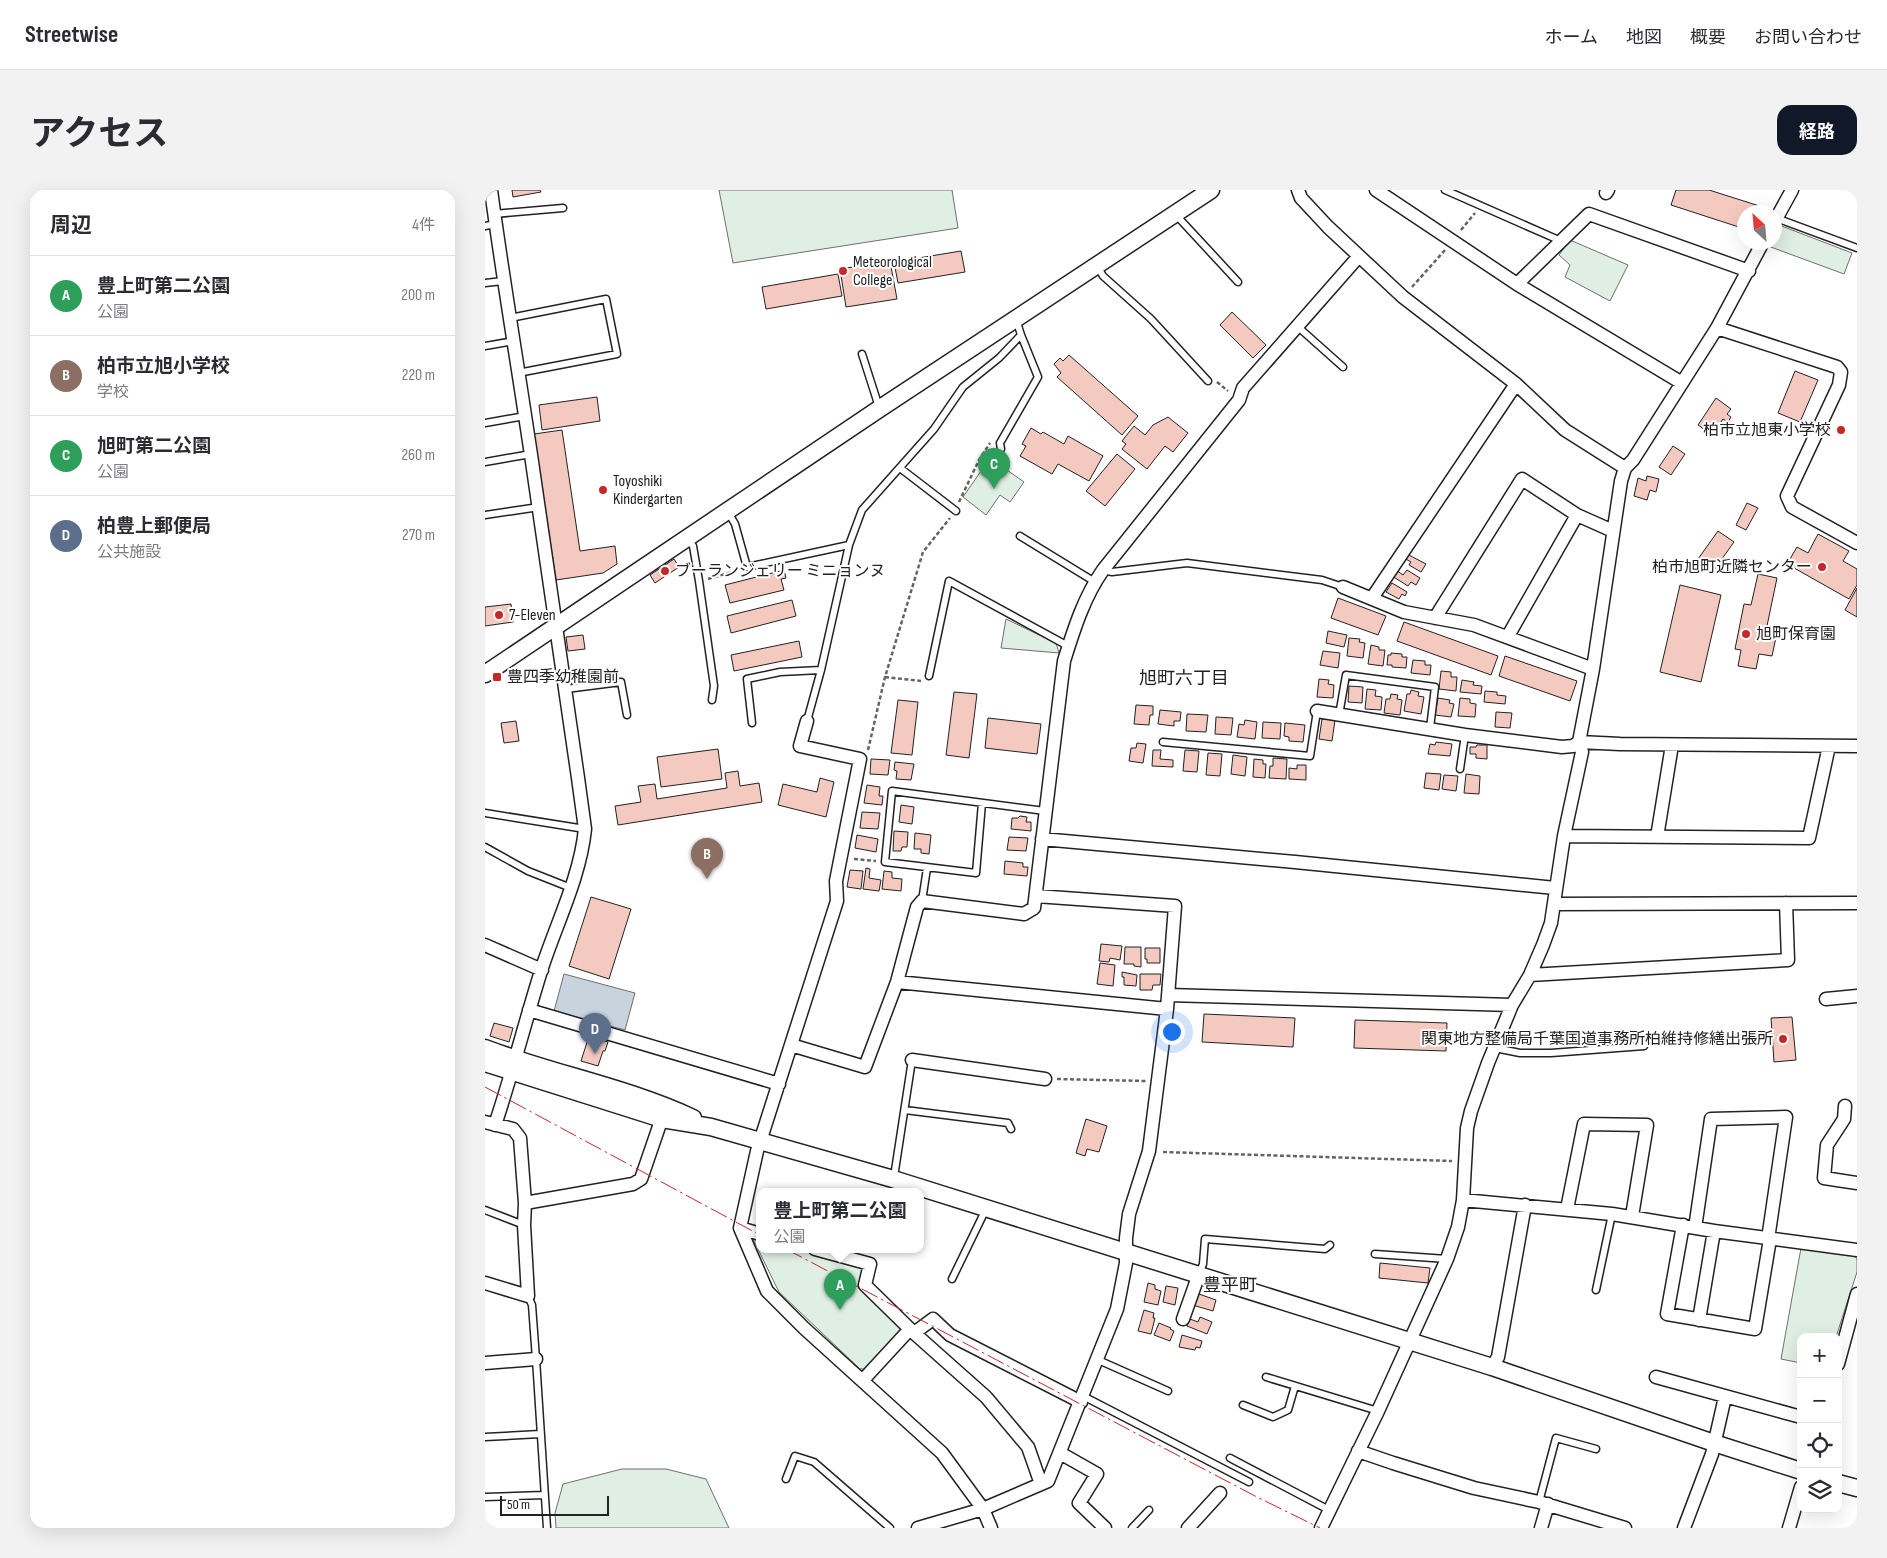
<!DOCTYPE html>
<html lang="ja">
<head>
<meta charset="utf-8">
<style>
  :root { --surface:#fff; --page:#f2f2f3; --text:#2b2b33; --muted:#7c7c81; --line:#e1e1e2; --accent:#111827 }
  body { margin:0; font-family:"Sofia Sans Condensed","Noto Sans JP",sans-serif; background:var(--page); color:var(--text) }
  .controls { position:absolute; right:15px; bottom:15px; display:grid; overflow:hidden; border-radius:10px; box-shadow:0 5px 20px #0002 }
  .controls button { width:45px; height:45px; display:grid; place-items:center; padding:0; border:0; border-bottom:1px solid var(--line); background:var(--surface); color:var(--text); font:25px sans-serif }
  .compass { position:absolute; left:1252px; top:15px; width:45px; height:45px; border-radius:50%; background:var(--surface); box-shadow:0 5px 20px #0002; rotate:334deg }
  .scale { position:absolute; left:15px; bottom:12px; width:109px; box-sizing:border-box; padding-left:5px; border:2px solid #222; border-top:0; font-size:14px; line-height:18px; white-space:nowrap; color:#222; -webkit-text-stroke:4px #fff; paint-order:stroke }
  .you { position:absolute; left:686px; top:841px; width:18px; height:18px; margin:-12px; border:4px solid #fff; border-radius:50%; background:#1a73e8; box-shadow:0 0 0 8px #1a73e833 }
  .badge { display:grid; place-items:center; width:32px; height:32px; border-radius:50%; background:var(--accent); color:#fff; font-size:16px; font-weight:700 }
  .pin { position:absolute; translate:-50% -41px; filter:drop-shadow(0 1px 2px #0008) }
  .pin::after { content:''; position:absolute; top:26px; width:18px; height:15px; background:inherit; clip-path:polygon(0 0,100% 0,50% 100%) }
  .popup { position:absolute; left:271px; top:998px; width:168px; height:65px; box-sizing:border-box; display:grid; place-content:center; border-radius:10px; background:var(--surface); filter:drop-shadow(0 1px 4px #0005); font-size:16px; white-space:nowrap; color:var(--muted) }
  .popup b { font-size:19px; color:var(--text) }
  .popup::after { content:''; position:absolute; left:50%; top:100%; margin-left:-10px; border:10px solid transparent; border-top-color:var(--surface) }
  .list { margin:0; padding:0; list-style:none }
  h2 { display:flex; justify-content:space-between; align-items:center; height:65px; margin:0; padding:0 20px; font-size:21px }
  h2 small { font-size:16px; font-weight:400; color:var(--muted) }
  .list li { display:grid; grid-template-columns:32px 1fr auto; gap:15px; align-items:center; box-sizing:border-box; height:80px; padding:0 20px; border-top:1px solid var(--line) }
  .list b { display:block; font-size:19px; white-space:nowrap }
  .list p { margin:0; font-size:16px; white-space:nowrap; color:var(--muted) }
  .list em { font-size:16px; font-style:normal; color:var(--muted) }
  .icon { flex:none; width:28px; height:28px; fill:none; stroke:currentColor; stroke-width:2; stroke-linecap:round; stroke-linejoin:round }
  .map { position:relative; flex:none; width:1372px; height:1338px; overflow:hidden; border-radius:15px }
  header { display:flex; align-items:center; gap:30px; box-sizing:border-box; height:70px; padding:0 25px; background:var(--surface); border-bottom:1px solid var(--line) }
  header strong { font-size:24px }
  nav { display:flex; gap:28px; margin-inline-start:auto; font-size:18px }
  .intro { display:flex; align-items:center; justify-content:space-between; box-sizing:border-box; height:120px; padding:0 30px }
  h1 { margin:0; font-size:35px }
  .button { padding:12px 22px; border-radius:15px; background:var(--accent); color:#fff; font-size:18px; font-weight:700 }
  main { display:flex; gap:30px; padding:0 30px }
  aside { flex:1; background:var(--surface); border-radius:15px; box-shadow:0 5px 20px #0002 }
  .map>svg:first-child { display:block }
</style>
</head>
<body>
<header>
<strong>Streetwise</strong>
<nav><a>ホーム</a><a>地図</a><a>概要</a><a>お問い合わせ</a></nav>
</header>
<div class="intro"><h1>アクセス</h1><a class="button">経路</a></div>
<main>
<aside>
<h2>周辺<small>4件</small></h2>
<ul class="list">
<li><span class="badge" style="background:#2e9e5b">A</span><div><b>豊上町第二公園</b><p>公園</p></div><em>200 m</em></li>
<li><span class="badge" style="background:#8d6e63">B</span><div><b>柏市立旭小学校</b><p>学校</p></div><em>220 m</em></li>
<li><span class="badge" style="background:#2e9e5b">C</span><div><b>旭町第二公園</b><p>公園</p></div><em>260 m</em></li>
<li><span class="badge" style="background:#5c6f8a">D</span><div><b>柏豊上郵便局</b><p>公共施設</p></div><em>270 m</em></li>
</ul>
</aside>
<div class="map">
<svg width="1372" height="1338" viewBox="0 0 1372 1338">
  <rect width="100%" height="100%" fill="#fff"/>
  <path fill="#e0efe3" stroke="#6f6f6f" d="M234 0H467L473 38 248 73Z
    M1294 35 1367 63 1359 84 1283 56 1285 53 1290 52V44Z
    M1085 50 1143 75 1125 111 1080 87 1085 75 1074 65Z
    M505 268 539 292 525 312 515 305 501 325 478 307Z
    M521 429 571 453 574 463 516 458Z
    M275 1046V1059H316L376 1077 415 1137V1144L382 1179H375L294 1102 267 1047Z
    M1316 1058 1368 1064 1372 1069V1082L1351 1147H1316V1173L1296 1169Z
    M137 1279H181L221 1289 244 1338H71L70 1323 78 1294Z"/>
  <path fill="#c7d3dd" stroke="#6f6f6f" d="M79 784 150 803 140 840 69 821Z"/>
  <path fill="#f3c9c0" stroke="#222" d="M27 0H55L56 2 28 7Z
    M1191 0H1224L1284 19 1282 22H1260V39L1186 15Z
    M476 61 480 82 413 93 409 72Z
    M405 71 412 109 361 117 355 79Z
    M353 84 357 106 281 119 277 97Z
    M747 122 781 155 768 168 735 135Z
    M584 165 653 226 637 245 572 187 576 183 569 174 575 168 578 171Z
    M1310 181 1333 190 1315 232 1293 223Z
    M112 207 115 231 57 240 54 215Z
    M1231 208 1246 219 1242 224 1246 227 1243 232 1238 229 1227 245 1213 235Z
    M683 227 703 243 688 262 680 256 662 279 637 259 641 254 637 251 649 236 660 245 668 235Z
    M546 238 556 244 558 242 579 254 583 246 618 266 604 291 573 274 567 284 535 266 541 256 537 254Z
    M77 240 95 361 130 356 132 374 118 383 71 390 49 244Z
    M1188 256 1200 264 1186 285 1174 277Z
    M632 264 650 279 620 316 601 301Z
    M1162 286 1174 289 1171 302 1165 300 1162 310 1149 306 1153 288 1161 291Z
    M1262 313 1273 318 1261 340 1251 335Z
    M1233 341 1249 352 1229 380 1213 369Z
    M1333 344 1364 361 1358 371 1372 379V395L1364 409 1302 374 1312 357 1323 363Z
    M922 364 941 374 936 382 924 375 926 372 919 368Z
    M189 369 194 377 170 393 165 385Z
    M299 380 301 388 296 389 299 400 245 413 240 395Z
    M911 380 918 385 922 380 935 388 931 395 926 392 923 396 907 386Z
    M1273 384 1292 388 1282 436 1293 438 1287 466 1274 464 1271 479 1253 476 1256 460 1250 459 1259 414 1266 415Z
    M907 393 922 402 920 406 917 404 914 409 901 402Z
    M1195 395 1236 405 1216 492 1175 482Z
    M1372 398V427L1360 420Z
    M853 408 901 426 893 445 846 428Z
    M307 410 311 426 246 443 242 426Z
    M26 414 28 432 0 436V417Z
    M919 432 1013 466 1006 485 912 451Z
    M843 441 862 445 859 457 841 453Z
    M98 445 100 459 83 461 81 447Z
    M864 448 875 449 874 452 880 453 878 468 862 466Z
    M314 451 317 467 249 481 246 465Z
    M886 455 894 457V460H900L898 476 883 474Z
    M838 461 855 463 853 478 835 475Z
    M906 463 917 464V467H922L921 478 907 477V475H902L903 465H906Z
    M1020 466 1092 491 1085 511 1014 486Z
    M928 470 940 471V475H946L945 485 926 483Z
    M956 481 966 482V487H972L971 501 954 499Z
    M834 489 844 490 843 494 849 495 848 508 832 507Z
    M977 490 989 492 988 495 997 496 996 504 975 502Z
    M864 496 878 497 877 513 863 512Z
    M882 499 891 500 890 506 897 507 896 520 880 519Z
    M926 500 934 502 933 506 939 507 936 524 919 521 922 504H925Z
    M1000 501 1012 502V505L1021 506 1020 514 999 512Z
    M469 502 492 504 484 568 461 565Z
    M906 504 913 505 912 509 917 510 915 525 899 523 901 509H905Z
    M953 508 965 510 964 513 969 514 966 527 950 525Z
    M975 508 985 509V513L991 514 990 527 973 526Z
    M413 510 433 512 427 565 406 563Z
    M651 515 668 516V525H665L664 535 649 534Z
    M675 520 696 522 695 531H689V536L673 534Z
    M1011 522 1027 523 1025 538 1010 537Z
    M702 524 723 525 721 542 701 541Z
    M731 527 748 528 746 545 730 544Z
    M503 528 556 534 552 564 500 558Z
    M837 529 850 530 847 551 834 549Z
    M760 530 772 532 770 549 752 547 754 534 759 535Z
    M31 531 34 551 19 553 16 533Z
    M778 532 796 533 795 549 777 548Z
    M800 533 820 535 818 552 804 551V547L799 546Z
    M951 552 967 554 965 566 943 564 945 554 950 555Z
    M652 553 661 554 658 573 644 571 646 558H651Z
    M992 555H1002V569L991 568V564H985V557H991Z
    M233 559 237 589 176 597 172 567Z
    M668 560H676L675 569 688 570V577L667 576Z
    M700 560 714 561 712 582 698 581Z
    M723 563 737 564 735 586 721 585Z
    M748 565 762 567 760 586 746 584Z
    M788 568 802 569 801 589 784 588 785 576H788Z
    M386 569 405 570 403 585 385 584Z
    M769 569 778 570V574H781L780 588 768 587Z
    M410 572 429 574 426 590 411 589 412 581 409 580Z
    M812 575H821V590L804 589V578L812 579Z
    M253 581 255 596 274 593 277 612 133 635 130 616 156 612 153 596 170 594 172 609 242 598 240 583Z
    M941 583 956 584 954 600 939 598Z
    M981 584 995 586 994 604 979 603Z
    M959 585 973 586 971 601 957 599Z
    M335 588 349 592 341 627 293 615 298 594 332 602Z
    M382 595 395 597 394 606H398L397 615 379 613Z
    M416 615 429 617 427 634 414 632Z
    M377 622 395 623 393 639 375 638Z
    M535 626 542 627 541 632H546V641L526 639 527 628H533Z
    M409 641 423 642 422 657H417L416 661H408Z
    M430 643 446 645 444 664 436 663V659H429Z
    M372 645 393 649 391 662 370 658Z
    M524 647 543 648 541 661 522 660Z
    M520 671 538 673V677H543L542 686 519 684Z
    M381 678 385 679 384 688 396 690 394 701 378 699Z
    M365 680 378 681 376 699 362 697Z
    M399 681 407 682V688L417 689 416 701 397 699Z
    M106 707 146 719 124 789 84 776Z
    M616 754 637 756 635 770 625 768 624 772 614 771Z
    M640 757H656V777L649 776V774H639Z
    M660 758H675V773H662V769H660Z
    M615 773 630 775 628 796 612 794Z
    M637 782 652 785 651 796 639 795V787H637Z
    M655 784H676L675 795H668L667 800H655Z
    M719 824 810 828 808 857 717 852Z
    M1307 827 1311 870 1289 872 1286 828Z
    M870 830 962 833 961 861 869 858Z
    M9 833 28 838 24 852 5 846Z
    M104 846 123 852 120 861H118L113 876 96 871Z
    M601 929 622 936 614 962 602 959 600 966 591 963Z
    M895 1073 945 1078 943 1093 894 1088Z
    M663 1093 670 1095V1099L676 1101 673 1115 659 1112Z
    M681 1096 693 1098 690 1115 678 1112Z
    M714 1104 731 1110 728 1121 704 1114 706 1107 712 1109Z
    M659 1120 669 1123 668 1128H670L666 1144 653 1141Z
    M715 1127 727 1132 722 1144 702 1136 705 1129 713 1132Z
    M674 1133 686 1138 685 1139 689 1141 685 1151 669 1145Z
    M697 1145 717 1151 715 1158 711 1157 710 1160 694 1157Z"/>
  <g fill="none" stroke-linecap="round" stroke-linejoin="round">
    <g stroke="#222" stroke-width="9">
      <path id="service" d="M960 0 1076 51
        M9 24 78 18
        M691 25 753 92
        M1291 28 1372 58
        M0 36 11 34
        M612 76 618 86 666 129 723 191
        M0 93 18 91
        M25 128 121 109 132 164 33 183
        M812 136 858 177
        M0 156 29 151
        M377 164 394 217
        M0 233 40 226
        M516 259 515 253 553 187 536 145
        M0 272 46 264
        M415 278 471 321
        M243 322 250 334 262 377 364 355
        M0 325 54 317
        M535 346 610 392
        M203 349 208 356 214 391 229 496 227 510
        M618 380 627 382 702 373 837 390 858 397
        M444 486 464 391 583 456
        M81 499 136 492 142 525
        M854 525 861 485 950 497 945 538
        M322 531 336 480 364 355 377 320 449 239 478 197 514 168 536 145 531 129
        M267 533 262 489 295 482 336 480
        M678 552 825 566 832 521
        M975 579 980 545
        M497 613 491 683 400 672 407 601 560 621
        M0 623 100 639
        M0 657 43 681 86 698
        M437 711 442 678
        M1010 858 1035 863H1066L1159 856
        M420 920 523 933 526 939
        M409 987 427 870
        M0 1020 39 1035
        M890 1064 962 1069
        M714 1084 718 1074 720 1049 840 1059 845 1055
        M467 1089 501 1019
        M1111 1100 1127 1024
        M43 1106 47 1115 51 1169 62 1338
        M611 1169 683 1201
        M781 1187 893 1221
        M598 1206 764 1292
        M758 1215 788 1227 803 1220 810 1196
        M0 1247 55 1244
        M745 1268 844 1320
        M301 1289 310 1266 329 1272 405 1338
        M0 1307 59 1305
        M1054 1312 1071 1248 1111 1259
        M647 1338 664 1320"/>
    </g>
    <g stroke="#222" stroke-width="15">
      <path id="minor" d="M6 0C18 89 33 177 46 265 65 389 83 514 100 639 95 688 71 734 56 781 40 832 27 884 10 935
        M813 0 816 8 843 37 918 107 1031 194 1080 240 1140 278
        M891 0 1032 94 1197 193
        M1121 3 1123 0
        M1290 31 1307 0
        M1032 94 1104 24 1264 81
        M1232 138 1352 177 1356 182 1354 195 1302 306 1307 317 1372 353
        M858 397 919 422 989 435 1108 479
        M887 408 1031 194
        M950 428 1037 289 1092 325 1128 341
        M1023 446 1092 325
        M832 521 980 545 1077 557 1088 556 1094 552 1135 554 1372 556
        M322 531 315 556 375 569 351 691 352 711 272 961 255 1038 282 1101 319 1138 457 1263 498 1319 506 1338
        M1079 646 1324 648 1344 556
        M1172 647 1187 555
        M557 649 810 672 1070 698
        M1069 714 1372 713
        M0 755 57 780
        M1045 785 1303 770 1301 713
        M412 792 682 819
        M683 805 1027 815
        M1341 809 1372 806
        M44 820 294 894
        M306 855 380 877 412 792 432 717 437 711 539 724 549 718 579 471C589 439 599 407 618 380L754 210 758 198 874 66
        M427 870 560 889
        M1360 916 1359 929 1342 955 1339 988 1372 993
        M0 932 28 939 35 948 40 1013 39 1035 43 1106 0 1093
        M978 1010 1127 1024 1229 1041 1372 1060
        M40 1013 148 994 156 989 179 922
        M1082 1019 1099 934 1162 935 1147 1026
        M1198 1035 1182 1124 1270 1139 1285 1049
        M255 1038 275 1044
        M1210 1038 1226 929 1301 927 1283 1049
        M330 1059 385 1074 380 1095 429 1143 501 1207 543 1257 556 1294
        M698 1129 714 1084
        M1214 1130 1229 1041
        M429 1143 448 1129 465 1145 596 1212
        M0 1173 51 1169
        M1353 1174 1372 1104
        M1007 1177 1013 1167 1040 1015
        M1171 1187 1316 1227
        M378 1190 425 1139
        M873 1261 908 1273 989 1298 1054 1312 1140 1338
        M575 1263 612 1284 594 1313 620 1338
        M433 1338 498 1319 563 1291 632 1119 641 1073V1048L644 1024 664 961 682 819 690 716 551 706
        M703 1338 735 1303
        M836 1338 893 1221 962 1069 973 1037 978 1010 982 938 986 921 1003 873 1027 815 1045 785 1058 755 1066 733 1079 646 1097 562 1094 552 1108 479 1136 291 1140 278 1148 270 1232 138 1278 52
        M1056 1338 1063 1314
        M1199 1338 1227 1264 1240 1207
        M1304 1338 1316 1297"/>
    </g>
    <g stroke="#222" stroke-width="19">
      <path id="tertiary" d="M0 484 394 219 726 0
        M0 858C68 884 142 897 208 928
        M0 873 177 929 226 937 408 989 1007 1177 1229 1253 1316 1281
        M1353 1293 1372 1298"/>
    </g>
    <path stroke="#646464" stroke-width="2.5" stroke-dasharray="4 2.5" stroke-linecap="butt" d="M976 40 990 23
      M927 97 960 60
      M732 192 743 201
      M474 312 494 270 505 253
      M223 389 254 380
      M400 487 436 491
      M383 560 400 487 438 362 465 328
      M369 669 391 671
      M572 889 661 891
      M678 962 967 971"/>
    <use href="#service" stroke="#fff" stroke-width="6"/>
    <use href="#minor" stroke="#fff" stroke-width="12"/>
    <use href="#tertiary" stroke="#fff" stroke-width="16"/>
    <path stroke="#c62828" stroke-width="1" stroke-dasharray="18 4 2.5 4" stroke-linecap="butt" d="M0 897 275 1045
      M301 1059 770 1306 835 1338"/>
  </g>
  <g fill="#c62828" stroke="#fff" stroke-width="2">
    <circle cx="358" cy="81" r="5"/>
    <circle cx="1356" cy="240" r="5"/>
    <circle cx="118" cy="300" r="5"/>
    <circle cx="1337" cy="377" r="5"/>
    <circle cx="180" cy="381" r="5"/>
    <circle cx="14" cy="425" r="5"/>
    <circle cx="1261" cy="444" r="5"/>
    <rect x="7" y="482" width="10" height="10" rx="2.5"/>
    <circle cx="1298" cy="849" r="5"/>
  </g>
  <g text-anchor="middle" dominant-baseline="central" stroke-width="4" stroke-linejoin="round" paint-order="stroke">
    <g font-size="16" fill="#222" stroke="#fff" text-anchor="start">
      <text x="368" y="72">Meteorological<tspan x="368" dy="18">College</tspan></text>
      <text x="1346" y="240" text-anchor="end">柏市立旭東小学校</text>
      <text x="128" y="291">Toyoshiki<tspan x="128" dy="18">Kindergarten</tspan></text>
      <text x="1327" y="377" text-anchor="end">柏市旭町近隣センター</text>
      <text x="190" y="381">ブーランジェリー ミニョンヌ</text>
      <text x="24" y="425">7-Eleven</text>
      <text x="1271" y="444">旭町保育園</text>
      <text x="22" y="487">豊四季幼稚園前</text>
      <text x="1288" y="849" text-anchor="end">関東地方整備局千葉国道事務所柏維持修繕出張所</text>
    </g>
    <g font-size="18" fill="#222" stroke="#fff">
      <text x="699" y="488">旭町六丁目</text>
      <text x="745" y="1095">豊平町</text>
    </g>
  </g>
</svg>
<div class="controls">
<button>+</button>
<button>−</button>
<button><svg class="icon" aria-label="locate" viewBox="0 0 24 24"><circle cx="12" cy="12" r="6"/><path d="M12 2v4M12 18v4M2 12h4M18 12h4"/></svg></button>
<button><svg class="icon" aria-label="layers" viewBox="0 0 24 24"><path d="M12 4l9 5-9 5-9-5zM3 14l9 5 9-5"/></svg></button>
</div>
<svg class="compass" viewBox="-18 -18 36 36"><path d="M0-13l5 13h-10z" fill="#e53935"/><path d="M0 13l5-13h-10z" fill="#7c7c81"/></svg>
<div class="scale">50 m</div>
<div class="you"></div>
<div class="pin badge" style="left:355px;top:1120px;background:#2e9e5b">A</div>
<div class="popup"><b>豊上町第二公園</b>公園</div>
<div class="pin badge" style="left:222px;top:689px;background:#8d6e63">B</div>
<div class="pin badge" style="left:509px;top:299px;background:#2e9e5b">C</div>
<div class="pin badge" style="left:110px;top:864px;background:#5c6f8a">D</div>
</div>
</main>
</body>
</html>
